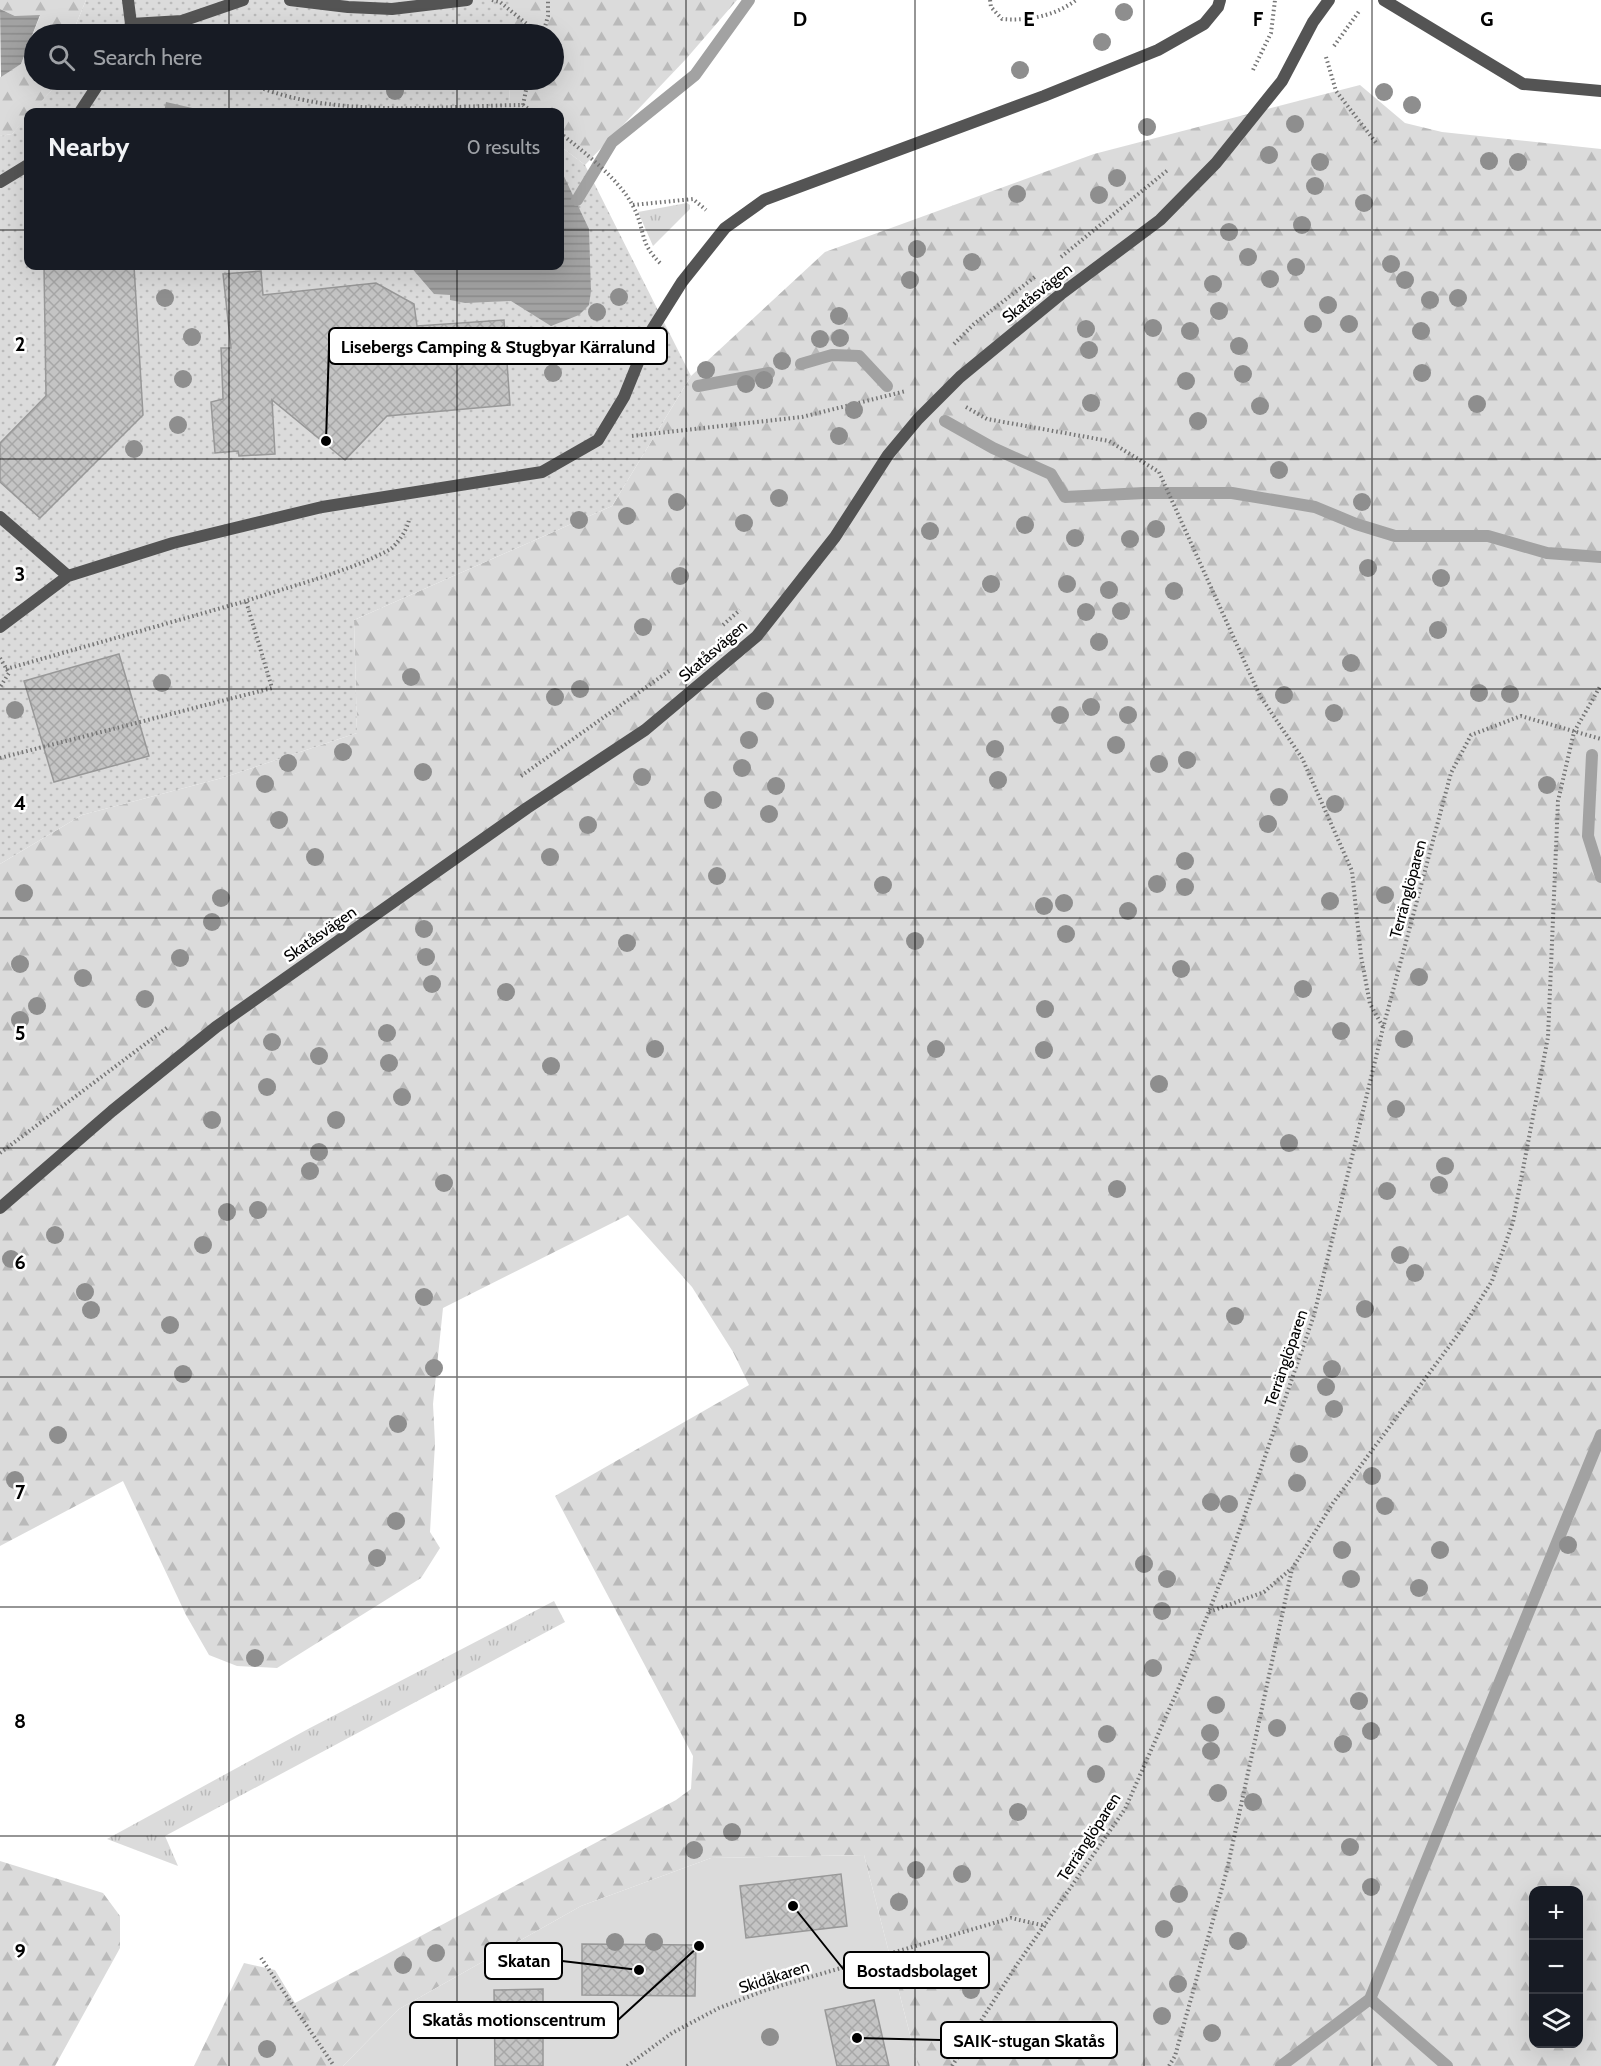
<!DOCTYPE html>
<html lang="en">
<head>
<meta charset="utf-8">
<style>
  :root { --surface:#171b24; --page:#242831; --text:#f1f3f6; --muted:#9ea1a6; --line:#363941 }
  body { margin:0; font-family:Cabin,sans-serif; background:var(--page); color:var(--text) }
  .controls { position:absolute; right:18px; bottom:18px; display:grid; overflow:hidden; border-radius:12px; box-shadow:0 6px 24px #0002 }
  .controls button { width:54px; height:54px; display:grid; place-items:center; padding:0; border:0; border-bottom:2px solid var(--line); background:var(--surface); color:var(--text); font:30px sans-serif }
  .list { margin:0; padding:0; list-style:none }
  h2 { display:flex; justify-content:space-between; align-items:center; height:78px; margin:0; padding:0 24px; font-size:26px }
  h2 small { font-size:20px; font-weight:400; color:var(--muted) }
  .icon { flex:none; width:33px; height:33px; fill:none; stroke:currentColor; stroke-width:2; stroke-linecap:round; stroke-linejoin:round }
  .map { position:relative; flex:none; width:1601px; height:2066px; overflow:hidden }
  .search { position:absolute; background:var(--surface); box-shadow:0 6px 24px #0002; left:24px; top:24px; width:540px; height:66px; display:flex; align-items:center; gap:15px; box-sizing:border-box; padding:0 21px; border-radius:33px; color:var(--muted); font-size:22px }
  .panel { position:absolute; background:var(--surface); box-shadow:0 6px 24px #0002; left:24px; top:108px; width:540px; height:162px; border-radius:12px }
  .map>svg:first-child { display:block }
</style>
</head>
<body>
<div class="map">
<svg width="1601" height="2066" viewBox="0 0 1601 2066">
  <defs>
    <pattern id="grass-tufts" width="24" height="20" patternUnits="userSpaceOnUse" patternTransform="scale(1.5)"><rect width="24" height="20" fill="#dbdbdb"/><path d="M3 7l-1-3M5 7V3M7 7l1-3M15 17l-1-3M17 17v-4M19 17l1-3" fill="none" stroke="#bababa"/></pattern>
    <pattern id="forest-firs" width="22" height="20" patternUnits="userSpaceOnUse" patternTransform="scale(1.5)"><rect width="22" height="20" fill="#dbdbdb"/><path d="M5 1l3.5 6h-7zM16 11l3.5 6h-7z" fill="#bababa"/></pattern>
    <pattern id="park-dots" width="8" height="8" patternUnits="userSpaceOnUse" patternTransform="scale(1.5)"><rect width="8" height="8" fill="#dbdbdb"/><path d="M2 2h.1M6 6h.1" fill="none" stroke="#bababa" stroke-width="1.8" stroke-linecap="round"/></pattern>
    <pattern id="water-rules" width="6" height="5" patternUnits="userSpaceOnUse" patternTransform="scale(1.5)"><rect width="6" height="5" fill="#a2a2a2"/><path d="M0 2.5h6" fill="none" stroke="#8a8a8a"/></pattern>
    <pattern id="building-cross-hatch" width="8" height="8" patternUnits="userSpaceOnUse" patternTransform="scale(1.5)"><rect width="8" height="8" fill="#c4c4c4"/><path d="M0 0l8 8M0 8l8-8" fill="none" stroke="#a7a7a7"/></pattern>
  </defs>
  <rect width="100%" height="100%" fill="#fff"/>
  <path fill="url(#grass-tufts)" d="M687 203 690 205V209L653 246 638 212Z
    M554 1601 565 1622 165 1836 178 1866 107 1839 308 1729Z"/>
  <path fill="url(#forest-firs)" fill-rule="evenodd" d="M0 0H86L72 34H34V80H55L51 91 12 134 0 136V77L21 64 40 16H15L0 9Z
    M509 0H737L686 59 585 165 560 146V112H514L510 110 509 80H554V34H509Z
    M1360 85 1405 123 1442 132 1601 149V2066H918L864 1855 711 1858 581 1906 399 2009 343 2066H194L244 1963 275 1970 295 2003 676 1800 691 1789 693 1756 555 1496 749 1385 733 1352 692 1287 628 1215 443 1308 433 1404 435 1443 430 1532 440 1548 421 1578 277 1668 237 1666 209 1655 186 1615 123 1481 0 1546V864L82 815 222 778 357 733 354 620 612 506 691 376 825 252 1094 154ZM1534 1890H1578V2044H1534Z
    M0 1861 103 1893 120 1916V1948L55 2066H0Z"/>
  <path fill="url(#park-dots)" d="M86 0H509V34H72Z
    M55 80H509L510 109 514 112H31L51 91Z
    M28 115V266H560V146L585 165 691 376 612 506 354 620 357 733 222 778 82 815 0 864V136L12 134Z"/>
  <path fill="#dbdbdb" d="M864 1855 918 2066H343L399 2009 581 1906 711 1858Z"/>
  <path fill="url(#water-rules)" d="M0 9 15 16 40 15 21 64 1 77Z
    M166 102 210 112H164Z
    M560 168 589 229 591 291 589 305 579 315 551 326 511 301 465 303 450 300V295L434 294 410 266H560Z"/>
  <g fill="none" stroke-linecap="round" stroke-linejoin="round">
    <path stroke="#a2a2a2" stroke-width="12" d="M577 200 612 142 695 75 749 0
      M801 364 832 355 859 356 887 386
      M698 386 769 373
      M945 421 993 448 1051 474 1065 497 1144 493H1232L1315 507 1356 524 1395 536H1488L1547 553 1601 557
      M1592 755 1588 836 1601 877
      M1281 2066 1370 1999
      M1447 2066 1370 1999 1601 1435"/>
  </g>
  <path fill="url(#building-cross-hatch)" stroke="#989898" stroke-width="1.5" d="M44 266H134L143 415 40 518 0 482V443L46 396Z
    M261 271 263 295 376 283 414 304 417 326 504 320 510 405 387 416 345 460 272 400 275 454 239 456 238 451 215 453 211 402 223 399 221 348H231L223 274Z
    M119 654 149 756 54 782 24 681Z
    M841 1874 847 1926 746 1938 740 1886Z
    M582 1944 696 1945 695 1996 582 1995Z
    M543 1989V2066H495L494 1990Z
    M874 2000 889 2066H837L825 2010Z"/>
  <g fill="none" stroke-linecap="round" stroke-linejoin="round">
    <path stroke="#767676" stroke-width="4" stroke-dasharray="1.5 3" stroke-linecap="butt" d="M492 0 500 2 539 34
      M990 0 991 7 1002 19C1028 21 1055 16 1076 0
      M543 34 548 16V0
      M1334 46 1360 10
      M1326 57 1336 91 1377 144
      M1253 70 1271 33 1275 0
      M243 80C324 120 435 106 523 105L533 112
      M523 105 528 80
      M560 133C583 151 619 179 633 206 646 230 638 242 661 264
      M633 205 693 199 706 210
      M1061 257 1169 169
      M954 344 974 324 1036 276
      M966 407 987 419 1109 441 1159 472 1260 696 1302 758 1352 871 1361 956 1370 1004 1383 1027
      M632 436 802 417 906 391
      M723 625 740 610
      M0 658 9 673 0 687
      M6 669 246 601
      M0 758 272 688 246 601C291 586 348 572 389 550 397 545 408 529 409 519
      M521 776 669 671
      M0 1153 168 1027
      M1209 1612 1264 1592 1291 1569
      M261 1958 334 2066
      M627 2066 672 2033 719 2008 766 1990 1011 1918 1046 1926
      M952 2066 1016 1966 1125 1809 1183 1678 1232 1552 1314 1315 1383 1028 1451 773 1471 735 1521 716 1601 739
      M1169 2066 1175 2056 1227 1870 1292 1569 1333 1503 1462 1329 1492 1281 1513 1222 1548 1037 1558 801 1574 732 1601 685"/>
    <path stroke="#545454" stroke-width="12" d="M290 0 348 7 392 9 467 0
      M131 24 182 21 243 0
      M127 34 131 24 128 0
      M80 112 101 80
      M0 182 28 165
      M0 517 68 576
      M0 627 68 576 173 543 322 507 542 472 598 440 624 397 650 333 682 282 725 228 764 200 1044 96 1158 50 1204 24 1218 7 1220 0"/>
    <path stroke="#545454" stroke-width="12" d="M1384 0 1523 84 1601 91
      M0 1208 112 1111 216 1027 527 808 645 730 757 636 835 537 888 455 918 419 960 377 1061 294 1160 220 1216 163 1282 81 1313 22 1329 0"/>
  </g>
  <g fill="#8e8e8e">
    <circle cx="1124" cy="12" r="9"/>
    <circle cx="1102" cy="42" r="9"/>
    <circle cx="1020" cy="70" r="9"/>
    <circle cx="395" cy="91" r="9"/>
    <circle cx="1384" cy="92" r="9"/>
    <circle cx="1412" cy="105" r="9"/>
    <circle cx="1295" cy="124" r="9"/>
    <circle cx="1147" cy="127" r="9"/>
    <circle cx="1269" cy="155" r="9"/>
    <circle cx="1489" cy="161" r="9"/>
    <circle cx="1320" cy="162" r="9"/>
    <circle cx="1518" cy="162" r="9"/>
    <circle cx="1117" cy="178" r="9"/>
    <circle cx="1315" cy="186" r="9"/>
    <circle cx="1017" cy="194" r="9"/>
    <circle cx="1099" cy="195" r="9"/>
    <circle cx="1364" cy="203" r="9"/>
    <circle cx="1302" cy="225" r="9"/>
    <circle cx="1229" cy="232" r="9"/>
    <circle cx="917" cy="249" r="9"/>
    <circle cx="1248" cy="257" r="9"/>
    <circle cx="972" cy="262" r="9"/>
    <circle cx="1391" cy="264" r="9"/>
    <circle cx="1296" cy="267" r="9"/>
    <circle cx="1270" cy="279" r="9"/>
    <circle cx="910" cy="280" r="9"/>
    <circle cx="1405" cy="280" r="9"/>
    <circle cx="1213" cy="284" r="9"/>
    <circle cx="619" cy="297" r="9"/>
    <circle cx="165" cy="298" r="9"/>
    <circle cx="1458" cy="298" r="9"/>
    <circle cx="1430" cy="300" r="9"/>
    <circle cx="1328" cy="305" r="9"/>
    <circle cx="1219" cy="311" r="9"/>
    <circle cx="597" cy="312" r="9"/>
    <circle cx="839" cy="316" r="9"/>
    <circle cx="1313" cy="324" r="9"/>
    <circle cx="1349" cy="324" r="9"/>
    <circle cx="1153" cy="328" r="9"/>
    <circle cx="1086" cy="329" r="9"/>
    <circle cx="1190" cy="331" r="9"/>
    <circle cx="1421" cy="331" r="9"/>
    <circle cx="192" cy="337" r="9"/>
    <circle cx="840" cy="338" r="9"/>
    <circle cx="820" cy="339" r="9"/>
    <circle cx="1239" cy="346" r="9"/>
    <circle cx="1089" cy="350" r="9"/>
    <circle cx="782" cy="361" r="9"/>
    <circle cx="706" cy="370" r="9"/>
    <circle cx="553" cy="373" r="9"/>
    <circle cx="1422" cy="373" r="9"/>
    <circle cx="1243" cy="374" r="9"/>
    <circle cx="183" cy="379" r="9"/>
    <circle cx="764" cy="380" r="9"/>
    <circle cx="1186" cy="381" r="9"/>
    <circle cx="746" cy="384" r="9"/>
    <circle cx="1091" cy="403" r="9"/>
    <circle cx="1477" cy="404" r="9"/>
    <circle cx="1260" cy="406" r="9"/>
    <circle cx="854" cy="410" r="9"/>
    <circle cx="1198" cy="421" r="9"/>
    <circle cx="178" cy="425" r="9"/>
    <circle cx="839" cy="436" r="9"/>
    <circle cx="134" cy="449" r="9"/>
    <circle cx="1279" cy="470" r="9"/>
    <circle cx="779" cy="498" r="9"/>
    <circle cx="677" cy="502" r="9"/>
    <circle cx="1362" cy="502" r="9"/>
    <circle cx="627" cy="516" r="9"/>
    <circle cx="579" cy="520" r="9"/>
    <circle cx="744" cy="523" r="9"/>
    <circle cx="1025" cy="525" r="9"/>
    <circle cx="1156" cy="529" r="9"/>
    <circle cx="930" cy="531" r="9"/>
    <circle cx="1075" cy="538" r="9"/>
    <circle cx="1130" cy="539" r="9"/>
    <circle cx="1368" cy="568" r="9"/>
    <circle cx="680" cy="576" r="9"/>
    <circle cx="1441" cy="578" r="9"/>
    <circle cx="991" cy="584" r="9"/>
    <circle cx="1067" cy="584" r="9"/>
    <circle cx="1109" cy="590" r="9"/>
    <circle cx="1174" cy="591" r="9"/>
    <circle cx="1121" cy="611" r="9"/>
    <circle cx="1086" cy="612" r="9"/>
    <circle cx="643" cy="627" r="9"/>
    <circle cx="1438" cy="630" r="9"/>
    <circle cx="1099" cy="642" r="9"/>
    <circle cx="1351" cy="663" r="9"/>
    <circle cx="411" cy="677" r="9"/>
    <circle cx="162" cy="683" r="9"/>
    <circle cx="580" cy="689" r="9"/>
    <circle cx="1479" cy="693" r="9"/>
    <circle cx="1510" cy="694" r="9"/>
    <circle cx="1284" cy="695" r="9"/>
    <circle cx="555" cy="697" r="9"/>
    <circle cx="765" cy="701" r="9"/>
    <circle cx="1091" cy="707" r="9"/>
    <circle cx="15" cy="710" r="9"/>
    <circle cx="1334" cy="713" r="9"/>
    <circle cx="1060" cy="715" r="9"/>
    <circle cx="1128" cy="715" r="9"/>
    <circle cx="749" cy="740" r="9"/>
    <circle cx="1116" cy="745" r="9"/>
    <circle cx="995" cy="749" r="9"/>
    <circle cx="343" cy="752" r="9"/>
    <circle cx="1187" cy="760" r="9"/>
    <circle cx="288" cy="763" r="9"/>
    <circle cx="1159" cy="764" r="9"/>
    <circle cx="742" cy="768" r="9"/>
    <circle cx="423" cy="772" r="9"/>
    <circle cx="642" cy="777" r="9"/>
    <circle cx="998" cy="780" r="9"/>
    <circle cx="265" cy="784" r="9"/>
    <circle cx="1547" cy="785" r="9"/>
    <circle cx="776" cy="786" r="9"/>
    <circle cx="1279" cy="797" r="9"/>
    <circle cx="713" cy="800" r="9"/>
    <circle cx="1335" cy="804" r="9"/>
    <circle cx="769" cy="814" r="9"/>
    <circle cx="279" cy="820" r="9"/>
    <circle cx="1268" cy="824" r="9"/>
    <circle cx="588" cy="825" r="9"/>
    <circle cx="315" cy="857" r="9"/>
    <circle cx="550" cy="857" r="9"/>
    <circle cx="1185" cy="861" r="9"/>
    <circle cx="717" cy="876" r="9"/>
    <circle cx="1157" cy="884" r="9"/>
    <circle cx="883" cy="885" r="9"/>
    <circle cx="1185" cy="887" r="9"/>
    <circle cx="24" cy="893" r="9"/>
    <circle cx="1385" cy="895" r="9"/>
    <circle cx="221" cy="898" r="9"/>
    <circle cx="1330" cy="901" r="9"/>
    <circle cx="1064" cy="903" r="9"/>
    <circle cx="1044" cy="906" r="9"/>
    <circle cx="1128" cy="911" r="9"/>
    <circle cx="212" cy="922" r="9"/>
    <circle cx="424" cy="929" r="9"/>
    <circle cx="1066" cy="934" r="9"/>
    <circle cx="915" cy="941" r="9"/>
    <circle cx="627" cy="943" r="9"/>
    <circle cx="426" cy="957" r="9"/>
    <circle cx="180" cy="958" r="9"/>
    <circle cx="20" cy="964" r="9"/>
    <circle cx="1181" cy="969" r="9"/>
    <circle cx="1419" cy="977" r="9"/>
    <circle cx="83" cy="978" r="9"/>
    <circle cx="432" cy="984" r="9"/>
    <circle cx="1303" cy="989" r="9"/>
    <circle cx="506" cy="992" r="9"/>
    <circle cx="145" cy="999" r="9"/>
    <circle cx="37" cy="1006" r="9"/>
    <circle cx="1045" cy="1009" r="9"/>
    <circle cx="20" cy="1020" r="9"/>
    <circle cx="1341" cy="1031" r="9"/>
    <circle cx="387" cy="1033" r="9"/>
    <circle cx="1404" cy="1039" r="9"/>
    <circle cx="272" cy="1042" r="9"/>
    <circle cx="655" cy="1049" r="9"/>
    <circle cx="936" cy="1049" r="9"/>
    <circle cx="1044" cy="1050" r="9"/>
    <circle cx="319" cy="1056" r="9"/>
    <circle cx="389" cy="1063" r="9"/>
    <circle cx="551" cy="1066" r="9"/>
    <circle cx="1159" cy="1084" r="9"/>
    <circle cx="267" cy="1087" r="9"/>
    <circle cx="402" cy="1097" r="9"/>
    <circle cx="1396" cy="1109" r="9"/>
    <circle cx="212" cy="1120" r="9"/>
    <circle cx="336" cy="1120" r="9"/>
    <circle cx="1289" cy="1143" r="9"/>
    <circle cx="319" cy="1152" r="9"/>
    <circle cx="1445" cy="1166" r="9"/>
    <circle cx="310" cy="1171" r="9"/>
    <circle cx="444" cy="1183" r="9"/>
    <circle cx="1439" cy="1185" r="9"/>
    <circle cx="1117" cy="1189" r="9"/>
    <circle cx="1387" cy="1191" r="9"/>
    <circle cx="258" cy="1210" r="9"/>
    <circle cx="227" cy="1212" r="9"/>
    <circle cx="55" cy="1235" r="9"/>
    <circle cx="203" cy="1245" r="9"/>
    <circle cx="1400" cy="1255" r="9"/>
    <circle cx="11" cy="1259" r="9"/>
    <circle cx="1415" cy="1273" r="9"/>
    <circle cx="85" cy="1292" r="9"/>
    <circle cx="424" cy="1297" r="9"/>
    <circle cx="1365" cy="1309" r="9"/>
    <circle cx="91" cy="1310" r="9"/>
    <circle cx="1235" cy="1316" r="9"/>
    <circle cx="170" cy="1325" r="9"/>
    <circle cx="434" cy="1368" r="9"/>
    <circle cx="1332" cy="1369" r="9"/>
    <circle cx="183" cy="1374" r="9"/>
    <circle cx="1326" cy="1387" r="9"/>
    <circle cx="1334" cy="1409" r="9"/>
    <circle cx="398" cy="1424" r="9"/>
    <circle cx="58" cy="1435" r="9"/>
    <circle cx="1299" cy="1454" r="9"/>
    <circle cx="1372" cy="1476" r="9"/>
    <circle cx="15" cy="1480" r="9"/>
    <circle cx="1297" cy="1483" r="9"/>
    <circle cx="1211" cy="1502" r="9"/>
    <circle cx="1229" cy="1504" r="9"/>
    <circle cx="1385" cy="1506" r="9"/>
    <circle cx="396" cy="1521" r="9"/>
    <circle cx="1568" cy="1545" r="9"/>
    <circle cx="1342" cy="1550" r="9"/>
    <circle cx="1440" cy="1550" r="9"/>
    <circle cx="377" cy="1558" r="9"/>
    <circle cx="1144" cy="1564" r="9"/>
    <circle cx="1167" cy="1579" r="9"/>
    <circle cx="1351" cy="1579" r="9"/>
    <circle cx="1419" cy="1588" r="9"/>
    <circle cx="1162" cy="1611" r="9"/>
    <circle cx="255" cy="1658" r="9"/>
    <circle cx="1153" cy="1668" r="9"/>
    <circle cx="1359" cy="1701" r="9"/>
    <circle cx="1216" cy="1705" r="9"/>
    <circle cx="1277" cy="1728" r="9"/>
    <circle cx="1371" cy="1731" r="9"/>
    <circle cx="1210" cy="1733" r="9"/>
    <circle cx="1107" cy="1734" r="9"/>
    <circle cx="1343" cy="1744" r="9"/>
    <circle cx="1211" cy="1751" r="9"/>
    <circle cx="1096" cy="1774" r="9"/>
    <circle cx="1218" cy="1793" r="9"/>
    <circle cx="1253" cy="1802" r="9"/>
    <circle cx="1018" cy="1812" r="9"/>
    <circle cx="732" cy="1832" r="9"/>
    <circle cx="1350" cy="1847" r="9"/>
    <circle cx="694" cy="1850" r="9"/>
    <circle cx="916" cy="1870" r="9"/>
    <circle cx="962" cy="1874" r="9"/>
    <circle cx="1371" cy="1887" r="9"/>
    <circle cx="1179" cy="1894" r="9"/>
    <circle cx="899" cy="1902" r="9"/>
    <circle cx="1164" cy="1929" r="9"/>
    <circle cx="1238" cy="1941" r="9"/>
    <circle cx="615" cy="1942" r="9"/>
    <circle cx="654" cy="1942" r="9"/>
    <circle cx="436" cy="1953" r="9"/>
    <circle cx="403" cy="1965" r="9"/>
    <circle cx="1178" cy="1984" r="9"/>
    <circle cx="971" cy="1990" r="9"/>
    <circle cx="1162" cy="2016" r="9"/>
    <circle cx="1212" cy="2033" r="9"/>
    <circle cx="770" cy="2037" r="9"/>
    <circle cx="267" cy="2049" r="9"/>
  </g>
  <path fill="none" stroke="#000" stroke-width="1.5" stroke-opacity="0.55" d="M229 0V34M457 0V34M686 0V2066M915 0V2066M1144 0V2066M1372 0V2066M229 80V112M457 80V112M0 230H28M560 230H1601M229 266V2066M457 266V2066M0 459H1601M0 689H1601M0 918H1601M0 1148H1601M0 1377H1601M0 1607H1601M0 1836H1601"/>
  <g text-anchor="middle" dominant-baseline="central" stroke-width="5" stroke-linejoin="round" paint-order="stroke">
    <g font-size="16" fill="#000" stroke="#fff">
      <text transform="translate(1037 293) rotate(-39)">Skatåsvägen</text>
      <text transform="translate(713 651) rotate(-41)">Skatåsvägen</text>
      <text transform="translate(1408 889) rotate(-75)">Terränglöparen</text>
      <text transform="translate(320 934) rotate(-35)">Skatåsvägen</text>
      <text transform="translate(1286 1358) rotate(-71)">Terränglöparen</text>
      <text transform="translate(1089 1837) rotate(-57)">Terränglöparen</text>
      <text transform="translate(774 1977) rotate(-18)">Skidåkaren</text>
    </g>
  </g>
  <g font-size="20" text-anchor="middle" font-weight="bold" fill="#000" stroke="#fff" stroke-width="5" stroke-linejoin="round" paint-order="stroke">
    <text x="800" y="26">D</text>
    <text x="1029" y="26">E</text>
    <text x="1258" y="26">F</text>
    <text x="1487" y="26">G</text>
    <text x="20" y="351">2</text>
    <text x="20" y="581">3</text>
    <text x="20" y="810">4</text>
    <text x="20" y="1040">5</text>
    <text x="20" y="1269">6</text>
    <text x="20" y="1499">7</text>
    <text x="20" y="1728">8</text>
    <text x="20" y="1958">9</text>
  </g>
  <path fill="none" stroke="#000" stroke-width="2" d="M326 441L329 346M639 1970L562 1961M793 1906L844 1970M699 1946L618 2020M857 2038L941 2040"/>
  <g fill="#000" stroke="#fff" stroke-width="2">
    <circle cx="326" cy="441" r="6"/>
    <circle cx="639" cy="1970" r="6"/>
    <circle cx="793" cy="1906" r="6"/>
    <circle cx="699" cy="1946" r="6"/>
    <circle cx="857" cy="2038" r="6"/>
  </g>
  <g fill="#fff" stroke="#000" stroke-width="2">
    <rect x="329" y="328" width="338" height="36" rx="6"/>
    <rect x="485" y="1943" width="77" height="36" rx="6"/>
    <rect x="844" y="1952" width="145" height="36" rx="6"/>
    <rect x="410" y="2002" width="208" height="36" rx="6"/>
    <rect x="941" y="2022" width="176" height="36" rx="6"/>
  </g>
  <g font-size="18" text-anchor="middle" font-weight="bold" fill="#000">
    <text x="498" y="353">Lisebergs Camping &amp; Stugbyar Kärralund</text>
    <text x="524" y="1967">Skatan</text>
    <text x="917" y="1977">Bostadsbolaget</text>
    <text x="514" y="2026">Skatås motionscentrum</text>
    <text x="1029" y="2047">SAIK-stugan Skatås</text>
  </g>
</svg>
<div class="controls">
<button>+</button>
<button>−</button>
<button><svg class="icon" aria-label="layers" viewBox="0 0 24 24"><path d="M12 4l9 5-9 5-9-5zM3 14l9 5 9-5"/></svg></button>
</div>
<div class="search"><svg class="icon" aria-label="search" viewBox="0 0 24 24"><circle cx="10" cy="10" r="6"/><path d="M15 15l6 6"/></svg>Search here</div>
<section class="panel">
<h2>Nearby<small>0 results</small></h2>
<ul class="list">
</ul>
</section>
</div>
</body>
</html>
